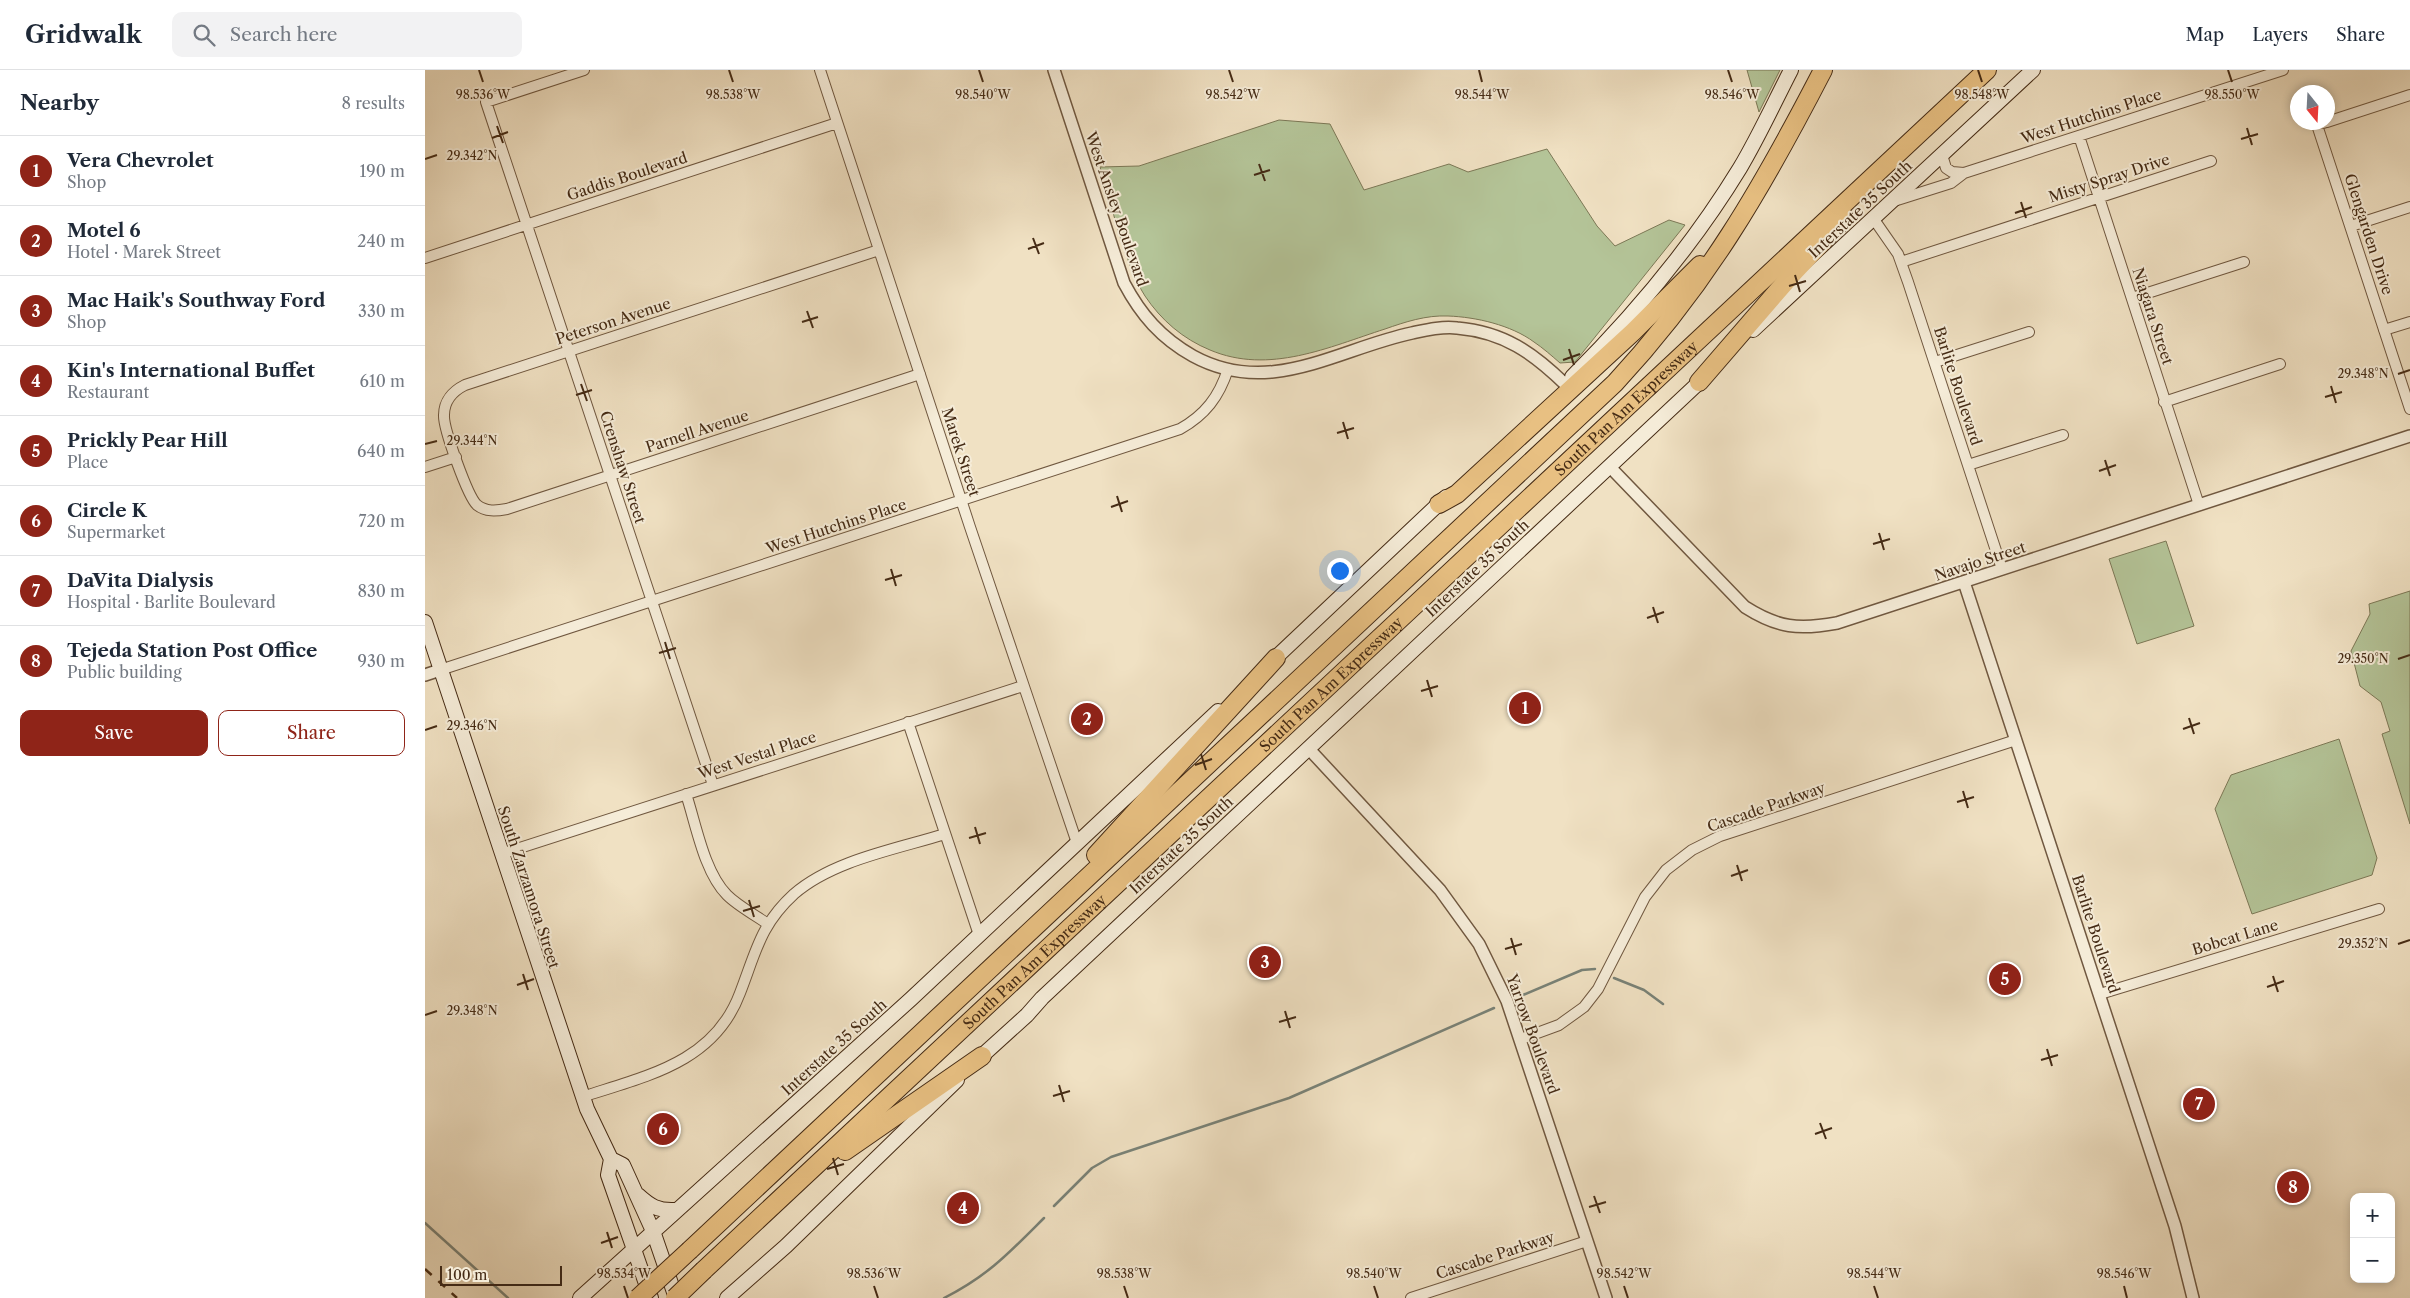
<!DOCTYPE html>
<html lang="en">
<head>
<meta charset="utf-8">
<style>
  :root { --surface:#fff; --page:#f2f2f3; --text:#1f2937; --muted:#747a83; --line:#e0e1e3; --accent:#8f2418 }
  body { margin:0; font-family:"Libre Caslon Text",serif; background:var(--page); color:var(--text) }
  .controls { position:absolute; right:15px; bottom:15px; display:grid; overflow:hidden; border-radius:10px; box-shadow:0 2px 8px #0003 }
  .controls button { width:45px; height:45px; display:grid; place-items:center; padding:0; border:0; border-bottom:1px solid var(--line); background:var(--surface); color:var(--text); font:25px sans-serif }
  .compass { position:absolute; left:1865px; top:15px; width:45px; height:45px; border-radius:50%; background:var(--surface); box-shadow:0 2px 8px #0003; rotate:162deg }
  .scale { position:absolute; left:15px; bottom:12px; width:122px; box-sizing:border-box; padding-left:5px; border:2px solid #452b15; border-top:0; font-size:14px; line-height:18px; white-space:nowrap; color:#452b15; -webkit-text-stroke:4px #f5ecd8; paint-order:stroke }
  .you { position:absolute; left:914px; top:500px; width:18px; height:18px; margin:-12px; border:4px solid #fff; border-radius:50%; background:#1a73e8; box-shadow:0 0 0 8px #1a73e833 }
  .badge { display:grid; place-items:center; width:32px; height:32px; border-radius:50%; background:var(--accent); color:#fff; font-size:16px; font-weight:700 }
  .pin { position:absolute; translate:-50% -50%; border:2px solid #fff; box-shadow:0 1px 5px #0006 }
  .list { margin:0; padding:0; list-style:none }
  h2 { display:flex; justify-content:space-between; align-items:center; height:65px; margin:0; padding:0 20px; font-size:21px }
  h2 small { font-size:16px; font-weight:400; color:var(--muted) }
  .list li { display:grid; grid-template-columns:32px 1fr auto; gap:15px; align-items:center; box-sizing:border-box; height:70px; padding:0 20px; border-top:1px solid var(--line) }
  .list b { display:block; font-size:19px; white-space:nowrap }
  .list p { margin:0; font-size:16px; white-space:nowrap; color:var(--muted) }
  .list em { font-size:16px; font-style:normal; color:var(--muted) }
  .actions { display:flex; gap:10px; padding:15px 20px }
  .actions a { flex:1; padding:11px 0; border:1px solid var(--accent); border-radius:10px; text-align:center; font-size:18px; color:var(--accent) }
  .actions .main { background:var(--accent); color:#fff }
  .icon { flex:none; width:28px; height:28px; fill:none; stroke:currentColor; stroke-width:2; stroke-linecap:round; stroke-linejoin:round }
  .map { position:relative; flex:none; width:1985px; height:1228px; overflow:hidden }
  header { display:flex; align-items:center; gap:30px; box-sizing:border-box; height:70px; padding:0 25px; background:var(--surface); border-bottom:1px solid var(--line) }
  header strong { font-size:24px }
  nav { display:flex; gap:28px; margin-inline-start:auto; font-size:18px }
  .search { width:350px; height:45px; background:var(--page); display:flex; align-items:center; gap:12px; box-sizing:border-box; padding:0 18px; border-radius:10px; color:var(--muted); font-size:19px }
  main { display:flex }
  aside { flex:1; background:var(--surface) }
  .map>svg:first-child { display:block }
</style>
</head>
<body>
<header>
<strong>Gridwalk</strong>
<div class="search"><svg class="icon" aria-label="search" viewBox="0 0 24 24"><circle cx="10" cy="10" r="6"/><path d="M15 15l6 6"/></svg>Search here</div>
<nav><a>Map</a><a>Layers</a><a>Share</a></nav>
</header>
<main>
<aside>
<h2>Nearby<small>8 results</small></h2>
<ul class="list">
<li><span class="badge">1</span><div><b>Vera Chevrolet</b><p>Shop</p></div><em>190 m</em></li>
<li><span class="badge">2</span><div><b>Motel 6</b><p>Hotel · Marek Street</p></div><em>240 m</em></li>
<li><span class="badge">3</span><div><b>Mac Haik's Southway Ford</b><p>Shop</p></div><em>330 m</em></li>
<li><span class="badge">4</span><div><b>Kin's International Buffet</b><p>Restaurant</p></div><em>610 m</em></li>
<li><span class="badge">5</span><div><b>Prickly Pear Hill</b><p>Place</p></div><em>640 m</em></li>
<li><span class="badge">6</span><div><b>Circle K</b><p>Supermarket</p></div><em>720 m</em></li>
<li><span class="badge">7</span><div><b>DaVita Dialysis</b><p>Hospital · Barlite Boulevard</p></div><em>830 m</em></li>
<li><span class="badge">8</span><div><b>Tejeda Station Post Office</b><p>Public building</p></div><em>930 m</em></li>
</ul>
<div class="actions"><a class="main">Save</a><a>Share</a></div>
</aside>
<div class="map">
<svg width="1985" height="1228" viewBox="0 0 1985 1228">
  <rect width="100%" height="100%" fill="#f0e1c3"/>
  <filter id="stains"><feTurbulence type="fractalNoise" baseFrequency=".004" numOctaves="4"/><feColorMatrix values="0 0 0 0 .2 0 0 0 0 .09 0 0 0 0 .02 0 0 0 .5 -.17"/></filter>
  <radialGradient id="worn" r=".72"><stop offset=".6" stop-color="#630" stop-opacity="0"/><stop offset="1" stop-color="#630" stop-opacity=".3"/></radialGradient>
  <path fill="#b4c498" stroke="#7c7856" d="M1322 0H1355L1334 42Z
    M854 50 905 54 939 120 1024 94 1043 102 1122 79 1172 156 1190 176 1244 150 1260 155 1150 292 1135 293C1127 286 1118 278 1109 272 1086 255 1051 247 1023 246 1001 245 980 252 960 259 904 277 844 305 785 280 758 269 736 250 720 226 700 195 686 133 675 97L714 96Z
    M1741 471 1769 556 1712 574 1684 489Z
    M1985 521V754L1957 664 1965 661 1956 632 1935 616 1926 581 1945 544 1944 534Z
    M1914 669 1952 788 1947 805 1827 844 1790 739 1806 705Z"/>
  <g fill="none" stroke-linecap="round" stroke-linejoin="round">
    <path stroke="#798277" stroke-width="2.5" d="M1189 908 1219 920 1238 934
      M1098 925 1157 900 1170 899
      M629 1136 667 1098 686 1087 864 1028 1069 938
      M0 1153 83 1228
      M519 1228C563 1206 585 1182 619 1148"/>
    <g stroke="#705840" stroke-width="12">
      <path id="minor" d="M159 0 61 32 288 715
        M395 0 545 457 652 773
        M1901 52 1892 55 1985 339
        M1902 52 1985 25
        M1654 66 1774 435
        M1517 85 1521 98 1527 102 1539 103
        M1469 131 1526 113 1539 103 1858 0
        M1448 148 1473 184 1483 212 1577 499
        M1926 156 1985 137
        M454 180 40 315C28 321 19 331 19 345 18 358 43 427 52 435 61 442 71 441 82 439L495 304
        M0 188 412 53
        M1476 192 1786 91
        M1707 228 1819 192
        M1959 260 1985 252
        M1510 292 1604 262
        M1739 332 1855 294
        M1543 395 1638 365
        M0 397 31 387
        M15 600 755 359C780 345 794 327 803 299
        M483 652 554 865
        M261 724C271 754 279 802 302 825 313 836 330 845 343 854
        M76 784 598 616
        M1675 924 1954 839
        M1096 969 1134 955 1159 937 1173 919 1220 827 1241 800 1267 780 1295 766 1591 670
        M157 1027C221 1006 289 993 315 923 331 882 335 855 369 824 408 790 472 779 520 764
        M986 1228 1162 1171"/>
    </g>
    <g stroke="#705840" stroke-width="14">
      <path id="tertiary" d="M629 0 699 213C716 245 736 268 768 286 845 328 912 279 987 263 1001 260 1017 256 1032 258 1079 262 1108 283 1140 314
        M1185 397 1320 537C1353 558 1374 560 1412 553L1985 366
        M1539 512 1750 1156 1768 1228
        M0 605 15 600
        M884 679 1015 820 1054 874 1082 931 1181 1228"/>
    </g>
    <g stroke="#452b15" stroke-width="16">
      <path id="secondary" d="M1328 260 1608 0
        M1147 307C1210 244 1268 175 1315 98 1334 66 1349 33 1366 0
        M0 552 162 1039 186 1089 198 1095 228 1161 251 1228
        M844 594 1021 427
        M549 993 602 945 617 928 1281 306
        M186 1089 183 1105 226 1228
        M213 1125C225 1136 233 1141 250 1140
        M155 1228 486 929 793 641
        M302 1228 361 1176 532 1010"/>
    </g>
    <g stroke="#452b15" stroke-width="20">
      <g id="motorway">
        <path d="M1274 312 1369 202 1420 148"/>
        <path d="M1014 434 1032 424 1208 262 1275 195"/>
        <path d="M671 785 851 588"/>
        <path d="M420 1081 557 986"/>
        <path d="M265 1180 1190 313C1281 215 1337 118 1398 0"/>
        <path id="s1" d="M279 1200 1562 0"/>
      </g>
    </g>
    <use href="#minor" stroke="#f5ecd8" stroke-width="10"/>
    <use href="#tertiary" stroke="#f5ecd8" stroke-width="11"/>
    <use href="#secondary" stroke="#f5ecd8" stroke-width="14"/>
    <use href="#motorway" stroke="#e8c082" stroke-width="18"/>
    <path stroke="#452b15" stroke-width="2.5" stroke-dasharray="9 9" stroke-linecap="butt" d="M0 1199 32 1228"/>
    <g stroke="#452b15" stroke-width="20" stroke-linecap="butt">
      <path id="motorway-bridge" d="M213 1228 265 1180
        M250 1228 279 1200"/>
    </g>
    <use href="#motorway-bridge" stroke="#e8c082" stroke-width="18"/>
  </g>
  <path fill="none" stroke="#452b15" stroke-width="2" d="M54 0 58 12M304 0 308 12M554 0 558 12M804 0 808 12M1054 0 1057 12M1303 0 1307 12M1553 0 1557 12M1803 0 1807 12M72 56 78 73M1822 58 1827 75M67 68 83 62M1816 69 1833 64M0 89 12 85M834 94 840 111M829 105 845 100M1596 132 1601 148M1590 143 1607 137M608 168 614 184M603 179 619 173M1370 205 1375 222M1364 216 1381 211M382 241 388 258M377 252 393 247M1144 279 1149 295M1138 290 1155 284M1973 304 1985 300M156 314 162 331M1906 316 1911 333M151 325 167 320M1900 327 1917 322M918 352 923 369M912 363 929 358M0 374 12 371M1680 390 1685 406M1674 401 1691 395M692 426 697 442M686 437 703 431M1454 463 1459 480M1448 474 1465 469M466 499 471 516M460 510 477 505M1228 537 1233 553M1222 548 1239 542M240 572 245 589M234 583 251 578M1973 589 1985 585M1002 610 1007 627M996 621 1013 616M1764 648 1769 664M1758 659 1775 653M0 660 12 656M776 684 781 700M770 695 787 689M1538 721 1543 738M1532 732 1549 727M550 757 555 774M544 768 561 763M1312 795 1317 811M1306 806 1323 800M324 830 329 847M318 841 335 836M1086 868 1091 885M1973 874 1985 870M1080 879 1097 874M98 904 103 920M1848 906 1853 922M92 915 109 909M1842 917 1859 911M860 941 865 958M0 945 12 941M854 952 871 947M1622 979 1627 996M1616 990 1633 985M634 1015 639 1032M628 1026 645 1021M1395 1053 1401 1069M1390 1064 1407 1058M408 1088 413 1105M402 1099 419 1094M1169 1126 1175 1143M1164 1137 1181 1132M182 1162 187 1178M176 1173 193 1167M199 1216 203 1228M449 1216 453 1228M699 1216 703 1228M949 1216 953 1228M1199 1216 1203 1228M1449 1216 1453 1228M1699 1216 1702 1228"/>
  <g text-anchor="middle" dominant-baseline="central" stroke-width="4" stroke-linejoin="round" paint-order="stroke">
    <g font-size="15" fill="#452b15" stroke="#f5ecd8">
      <text transform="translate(1666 46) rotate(-18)">West Hutchins Place</text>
      <text transform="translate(202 106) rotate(-18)">Gaddis Boulevard</text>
      <text transform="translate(1684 108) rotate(-18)">Misty Spray Drive</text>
      <text transform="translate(692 139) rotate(71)">West Ansley Boulevard</text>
      <text transform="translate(1435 139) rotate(-43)">Interstate 35 South</text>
      <text transform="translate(1944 164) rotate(72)">Glengarden Drive</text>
      <text transform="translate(1728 246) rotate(72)">Niagara Street</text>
      <text transform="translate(188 251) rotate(-18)">Peterson Avenue</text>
      <text transform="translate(1533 316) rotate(72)">Barlite Boulevard</text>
      <text stroke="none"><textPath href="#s1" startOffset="1262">South Pan Am Expressway</textPath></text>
      <text transform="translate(272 361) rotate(-18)">Parnell Avenue</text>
      <text transform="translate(536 382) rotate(72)">Marek Street</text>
      <text transform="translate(198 397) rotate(72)">Crenshaw Street</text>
      <text transform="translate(411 456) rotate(-18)">West Hutchins Place</text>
      <text transform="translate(1555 491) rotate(-18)">Navajo Street</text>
      <text transform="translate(1052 498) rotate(-43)">Interstate 35 South</text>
      <text stroke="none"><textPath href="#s1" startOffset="858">South Pan Am Expressway</textPath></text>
      <text transform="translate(332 685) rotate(-18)">West Vestal Place</text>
      <text transform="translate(1341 737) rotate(-19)">Cascade Parkway</text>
      <text transform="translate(756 775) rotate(-43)">Interstate 35 South</text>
      <text transform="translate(104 817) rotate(72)">South Zarzamora Street</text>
      <text transform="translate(1671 864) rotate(72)">Barlite Boulevard</text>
      <text transform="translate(1810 867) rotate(-17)">Bobcat Lane</text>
      <text stroke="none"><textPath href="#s1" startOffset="452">South Pan Am Expressway</textPath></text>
      <text transform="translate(1108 964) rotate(70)">Yarrow Boulevard</text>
      <text transform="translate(409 977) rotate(-42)">Interstate 35 South</text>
      <text transform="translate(1070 1185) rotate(-18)">Cascabe Parkway</text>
    </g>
  </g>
  <g font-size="12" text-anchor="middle" fill="#452b15" stroke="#f5ecd8" stroke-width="4" stroke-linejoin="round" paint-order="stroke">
    <text x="58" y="29">98.536°W</text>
    <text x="308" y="29">98.538°W</text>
    <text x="558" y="29">98.540°W</text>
    <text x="808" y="29">98.542°W</text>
    <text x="1057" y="29">98.544°W</text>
    <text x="1307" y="29">98.546°W</text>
    <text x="1557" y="29">98.548°W</text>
    <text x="1807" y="29">98.550°W</text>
    <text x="47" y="90">29.342°N</text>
    <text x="1938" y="308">29.348°N</text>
    <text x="47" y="375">29.344°N</text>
    <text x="1938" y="593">29.350°N</text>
    <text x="47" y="660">29.346°N</text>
    <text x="1938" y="878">29.352°N</text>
    <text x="47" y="945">29.348°N</text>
    <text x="199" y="1208">98.534°W</text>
    <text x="449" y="1208">98.536°W</text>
    <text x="699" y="1208">98.538°W</text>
    <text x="949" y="1208">98.540°W</text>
    <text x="1199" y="1208">98.542°W</text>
    <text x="1449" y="1208">98.544°W</text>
    <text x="1699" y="1208">98.546°W</text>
  </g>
  <rect width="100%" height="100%" filter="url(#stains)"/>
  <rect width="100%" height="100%" fill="url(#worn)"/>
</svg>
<div class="controls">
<button>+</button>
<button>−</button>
</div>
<svg class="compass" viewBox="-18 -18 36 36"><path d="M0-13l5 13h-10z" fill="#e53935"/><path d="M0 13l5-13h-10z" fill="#747a83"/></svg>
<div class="scale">100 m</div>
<div class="you"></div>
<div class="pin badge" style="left:1100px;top:638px">1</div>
<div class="pin badge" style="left:662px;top:649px">2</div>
<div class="pin badge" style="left:840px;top:892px">3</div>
<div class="pin badge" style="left:538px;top:1138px">4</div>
<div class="pin badge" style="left:1580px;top:909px">5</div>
<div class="pin badge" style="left:238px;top:1059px">6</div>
<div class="pin badge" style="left:1774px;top:1034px">7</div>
<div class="pin badge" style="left:1868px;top:1117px">8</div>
</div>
</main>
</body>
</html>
